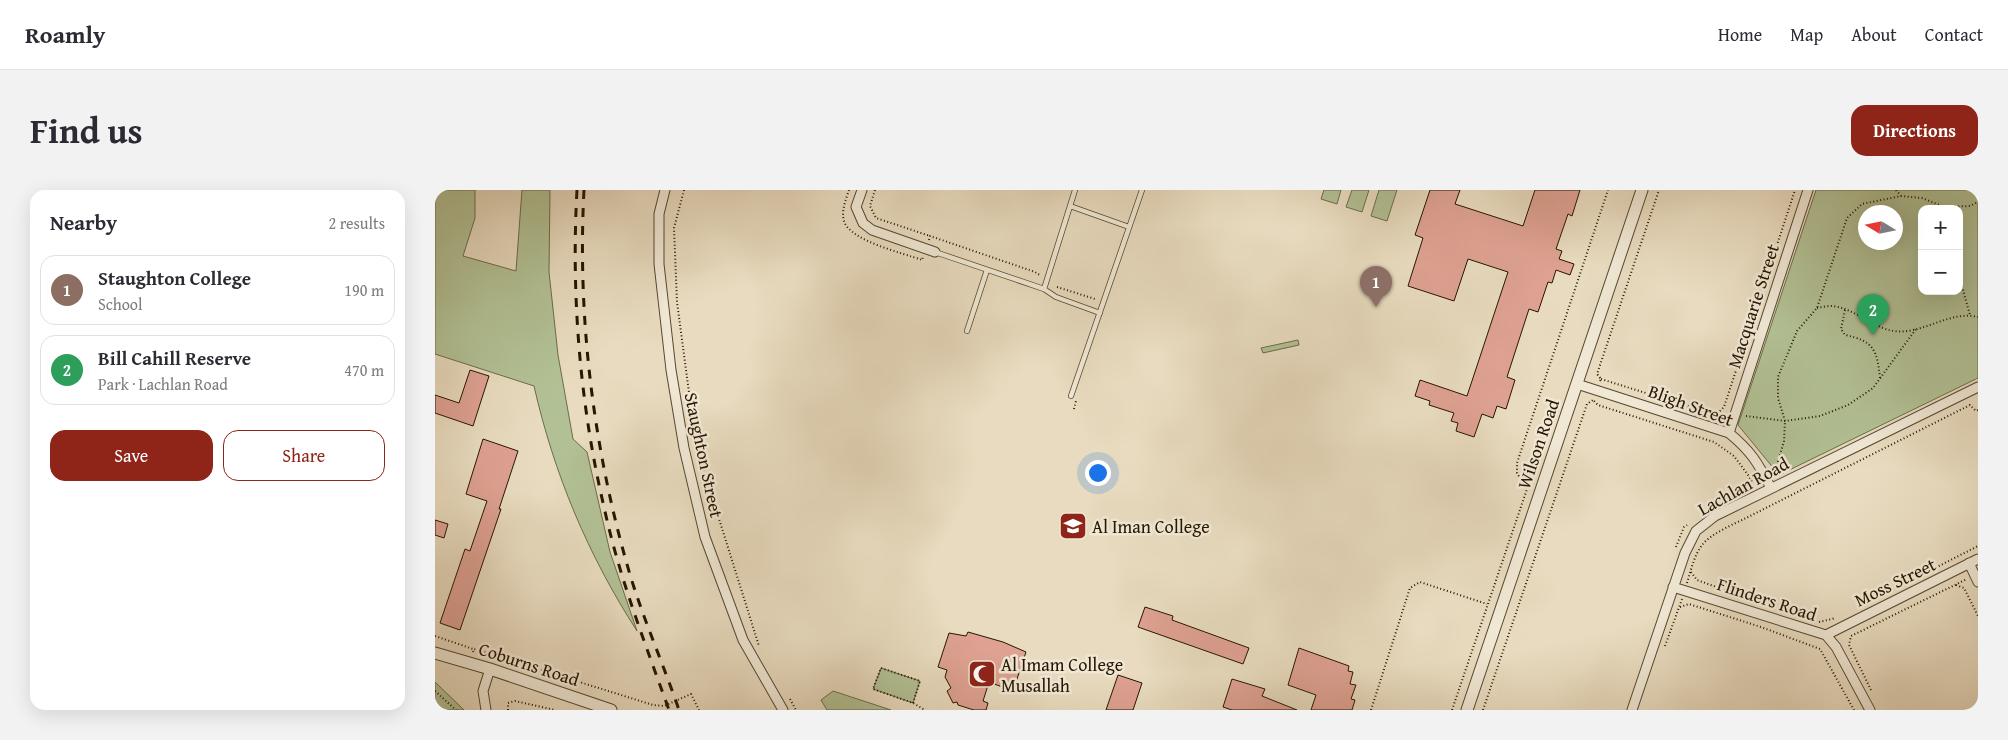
<!DOCTYPE html>
<html lang="en">
<head>
<meta charset="utf-8">
<style>
  :root { --surface:#fff; --page:#f2f2f3; --text:#2b2b33; --muted:#7c7c81; --line:#e1e1e2; --accent:#8f2418 }
  body { margin:0; font-family:"Gentium Book Plus",serif; background:var(--page); color:var(--text) }
  .controls { position:absolute; right:15px; top:15px; display:grid; overflow:hidden; border-radius:10px; box-shadow:0 5px 20px #0002 }
  .controls button { width:45px; height:45px; display:grid; place-items:center; padding:0; border:0; border-bottom:1px solid var(--line); background:var(--surface); color:var(--text); font:25px sans-serif }
  .compass { position:absolute; left:1423px; top:15px; width:45px; height:45px; border-radius:50%; background:var(--surface); box-shadow:0 5px 20px #0002; rotate:280deg }
  .you { position:absolute; left:662px; top:282px; width:18px; height:18px; margin:-12px; border:4px solid #fff; border-radius:50%; background:#1a73e8; box-shadow:0 0 0 8px #1a73e833 }
  .badge { display:grid; place-items:center; width:32px; height:32px; border-radius:50%; background:var(--accent); color:#fff; font-size:16px; font-weight:700 }
  .pin { position:absolute; translate:-50% -41px; filter:drop-shadow(0 1px 2px #0008) }
  .pin::after { content:''; position:absolute; top:26px; width:18px; height:15px; background:inherit; clip-path:polygon(0 0,100% 0,50% 100%) }
  .list { margin:0; padding:0; list-style:none }
  h2 { display:flex; justify-content:space-between; align-items:center; height:65px; margin:0; padding:0 20px; font-size:21px }
  h2 small { font-size:16px; font-weight:400; color:var(--muted) }
  .list li { display:grid; grid-template-columns:32px 1fr auto; gap:15px; align-items:center; box-sizing:border-box; height:70px; margin:0 10px 10px; padding:0 10px; border:1px solid var(--line); border-radius:15px }
  .list b { display:block; font-size:19px; white-space:nowrap }
  .list p { margin:0; font-size:16px; white-space:nowrap; color:var(--muted) }
  .list em { font-size:16px; font-style:normal; color:var(--muted) }
  .actions { display:flex; gap:10px; padding:15px 20px }
  .actions a { flex:1; padding:11px 0; border:1px solid var(--accent); border-radius:15px; text-align:center; font-size:18px; color:var(--accent) }
  .actions .main { background:var(--accent); color:#fff }
  .map { position:relative; flex:none; width:1543px; height:520px; overflow:hidden; border-radius:15px }
  header { display:flex; align-items:center; gap:30px; box-sizing:border-box; height:70px; padding:0 25px; background:var(--surface); border-bottom:1px solid var(--line) }
  header strong { font-size:24px }
  nav { display:flex; gap:28px; margin-inline-start:auto; font-size:18px }
  .intro { display:flex; align-items:center; justify-content:space-between; box-sizing:border-box; height:120px; padding:0 30px }
  h1 { margin:0; font-size:35px }
  .button { padding:12px 22px; border-radius:15px; background:var(--accent); color:#fff; font-size:18px; font-weight:700 }
  main { display:flex; gap:30px; padding:0 30px }
  aside { flex:1; background:var(--surface); border-radius:15px; box-shadow:0 5px 20px #0002 }
  .map>svg:first-child { display:block }
</style>
</head>
<body>
<header>
<strong>Roamly</strong>
<nav><a>Home</a><a>Map</a><a>About</a><a>Contact</a></nav>
</header>
<div class="intro"><h1>Find us</h1><a class="button">Directions</a></div>
<main>
<aside>
<h2>Nearby<small>2 results</small></h2>
<ul class="list">
<li><span class="badge" style="background:#8d6e63">1</span><div><b>Staughton College</b><p>School</p></div><em>190 m</em></li>
<li><span class="badge" style="background:#2e9e5b">2</span><div><b>Bill Cahill Reserve</b><p>Park · Lachlan Road</p></div><em>470 m</em></li>
</ul>
<div class="actions"><a class="main">Save</a><a>Share</a></div>
</aside>
<div class="map">
<svg width="1543" height="520" viewBox="0 0 1543 520">
  <rect width="100%" height="100%" fill="#e8dbbf"/>
  <filter id="stains"><feTurbulence type="fractalNoise" baseFrequency=".004" numOctaves="4"/><feColorMatrix values="0 0 0 0 .2 0 0 0 0 .09 0 0 0 0 .02 0 0 0 .5 -.17"/></filter>
  <radialGradient id="worn" r=".72"><stop offset=".6" stop-color="#630" stop-opacity="0"/><stop offset="1" stop-color="#630" stop-opacity=".3"/></radialGradient>
  <path fill="#b2c195" stroke="#6c6c4a" fill-rule="evenodd" d="M0 0H40V28L28 66 81 81 87 0H115L114 82 123 165 138 249 152 262 175 362 202 441C153 365 119 284 99 196L0 164Z
    M889 0H906L902 14 886 9Z
    M917 0H934L927 22 911 17Z
    M944 0H962L952 31 936 26Z
    M1381 0H1543V188L1344 285 1303 235ZM1487 19H1524V101H1487ZM1430 22H1460V52H1430Z
    M863 150 864 155 828 163 826 158Z
    M446 478 485 491 478 513 438 499Z
    M0 492 29 520H0Z
    M398 501 456 520H392L386 510Z"/>
  <path fill="#dea192" stroke="#261600" d="M995 0H1025L1020 14 1088 36 1100 0H1145L1137 26 1133 24 1121 59 1127 61 1124 69 1139 74 1135 85 1121 80 1117 93 1113 92 1103 122 1094 119 1072 187 1080 190 1071 219 1062 216 1058 228 1047 224 1039 247 1021 241 1023 233 1016 231 1019 223 994 215 995 211 980 206 985 190 1032 206 1073 82 1033 69 1019 111 973 96 988 48 980 45Z
    M35 180 54 186 38 236 0 223V205L24 213Z
    M48 249 83 261 64 319H66L25 440 5 433 30 359 35 361 52 311 31 304Z
    M0 330 13 334 9 348 0 345Z
    M710 417 738 426 737 430 814 458 808 474 703 437Z
    M533 442 568 452 591 462 578 501 554 492 548 511 553 513 551 520H539L523 515 522 512 518 513 512 501 516 498 510 487 512 480 503 477 514 443 531 446Z
    M864 458 914 476 913 481 918 482 915 494 921 495 916 509 920 510 917 520H876L881 505 853 495Z
    M683 485 707 493 698 520H671Z
    M797 489 830 499 827 506 862 520H797L788 517Z"/>
  <g fill="none" stroke-linecap="round" stroke-linejoin="round">
    <g stroke="#564730" stroke-width="6">
      <path id="service" d="M635 16 694 37
        M500 62 609 99 621 107 665 123
        M609 99 640 0
        M532 141 552 80
        M636 206 707 0"/>
    </g>
    <g stroke="#564730" stroke-width="11">
      <path id="minor" d="M230 0 224 24V74L236 180 249 258 270 347 308 450 348 520
        M427 0 421 17 428 33 437 40 500 62
        M1142 194 1294 243C1316 261 1323 273 1336 298
        M1294 243 1373 0
        M1534 373 1543 392
        M1238 397 1391 445 1401 457 1435 520
        M1391 445 1543 369
        M51 520 48 501 55 479
        M1197 520 1250 363 1261 341 1280 326 1543 197"/>
    </g>
    <g stroke="#564730" stroke-width="13">
      <path id="tertiary" d="M0 463 55 479 176 520
        M1032 520 1207 0"/>
    </g>
    <path stroke="#261600" stroke-width="2" stroke-dasharray="1 2.5" stroke-linecap="butt" d="M249 0 239 38 242 112 255 210 263 242 268 278 324 456
      M414 0C411 9 406 21 409 31 415 51 468 63 487 70L488 67
      M440 0 435 16 441 28 495 46
      M1461 0 1466 6
      M494 50 495 46 600 82 606 86
      M1524 86 1535 125
      M622 97 660 109
      M1382 118C1387 117 1392 116 1397 116 1419 118 1438 138 1459 141 1488 145 1514 120 1543 127
      M1410 120 1406 139 1410 145C1439 151 1442 160 1445 188
      M1166 189 1281 225 1289 217 1360 0
      M1165 191 1166 189 1162 184 1224 0
      M1159 211 1163 215 1279 252 1299 266 1313 285 1317 292 1315 298
      M639 219 641 211
      M1311 226 1350 231 1385 226 1413 215 1438 198 1481 139
      M1340 282 1349 251 1350 231 1343 208V187L1362 141 1382 118 1412 28 1427 14 1466 6 1487 8 1509 17 1535 16 1543 12
      M1241 357 1249 337 1252 335
      M1256 382 1262 390 1320 411
      M1252 393C1256 380 1259 366 1267 355 1277 343 1297 335 1311 328L1535 215 1541 221 1543 220
      M1521 395 1529 398 1543 426
      M1457 400 1543 356
      M1245 417 1254 414 1326 437 1385 459 1419 520
      M1384 432 1401 428
      M0 446 38 459
      M1230 456 1247 409
      M38 462 39 459 218 515 229 516 256 504 264 520
      M1436 500 1414 455 1416 446 1532 389
      M0 501 21 520
      M355 509 361 520
      M478 513 485 491 446 478 438 499 478 513 490 520
      M73 520V513L80 511 120 520
      M936 520 975 398 985 392 1052 414
      M1017 520 1092 299 1082 283V273L1173 0
      M1048 520 1152 214 1158 210"/>
    <use href="#service" stroke="#f0e8d5" stroke-width="4.5"/>
    <use href="#minor" stroke="#f0e8d5" stroke-width="9"/>
    <use href="#tertiary" stroke="#f0e8d5" stroke-width="11"/>
    <path stroke="#261600" stroke-width="3" stroke-dasharray="9 9" stroke-linecap="butt" d="M142 0C136 105 145 215 169 317 184 387 210 453 234 520
      M149 0C142 130 159 264 196 388 210 433 229 476 244 520"/>
  </g>
  <defs>
    <g id="school-square" transform="scale(1.4375)"><rect x="-9" y="-9" width="18" height="18" rx="4" fill="#8f2418" stroke="#f0e8d5"/><path d="M0-5L7-2L0 1L-7-2ZM-4 1L0 2.5L4 1V4Q0 6-4 4Z" fill="#fff"/></g>
    <g id="mosque-square" transform="scale(1.4375)"><rect x="-9" y="-9" width="18" height="18" rx="4" fill="#8f2418" stroke="#f0e8d5"/><path d="M3.5-4.9A6 6 0 1 0 3.5 4.9A5 5 0 1 1 3.5-4.9Z" fill="#fff"/></g>
  </defs>
  <g fill-rule="evenodd">
    <use href="#school-square" x="638" y="336"/>
    <use href="#mosque-square" x="547" y="484"/>
  </g>
  <g text-anchor="middle" dominant-baseline="central" stroke-width="5" stroke-linejoin="round" paint-order="stroke">
    <g font-size="18" fill="#261600" stroke="#f0e8d5">
      <text transform="translate(1318 116) rotate(-72)">Macquarie Street</text>
      <text transform="translate(1256 215) rotate(20)">Bligh Street</text>
      <text transform="translate(1103 254) rotate(-71)">Wilson Road</text>
      <text transform="translate(269 265) rotate(78)">Staughton Street</text>
      <text transform="translate(1308 296) rotate(-29)">Lachlan Road</text>
      <text transform="translate(1460 392) rotate(-26)">Moss Street</text>
      <text transform="translate(1332 409) rotate(18)">Flinders Road</text>
      <text transform="translate(94 474) rotate(18)">Coburns Road</text>
    </g>
    <g font-size="18" fill="#261600" stroke="#f0e8d5" text-anchor="start">
      <text x="657" y="336">Al Iman College</text>
      <text x="566" y="474">Al Imam College<tspan x="566" dy="21">Musallah</tspan></text>
    </g>
  </g>
  <rect width="100%" height="100%" filter="url(#stains)"/>
  <rect width="100%" height="100%" fill="url(#worn)"/>
</svg>
<div class="controls">
<button>+</button>
<button>−</button>
</div>
<svg class="compass" viewBox="-18 -18 36 36"><path d="M0-13l5 13h-10z" fill="#e53935"/><path d="M0 13l5-13h-10z" fill="#7c7c81"/></svg>
<div class="you"></div>
<div class="pin badge" style="left:941px;top:117px;background:#8d6e63">1</div>
<div class="pin badge" style="left:1438px;top:145px;background:#2e9e5b">2</div>
</div>
</main>
</body>
</html>
